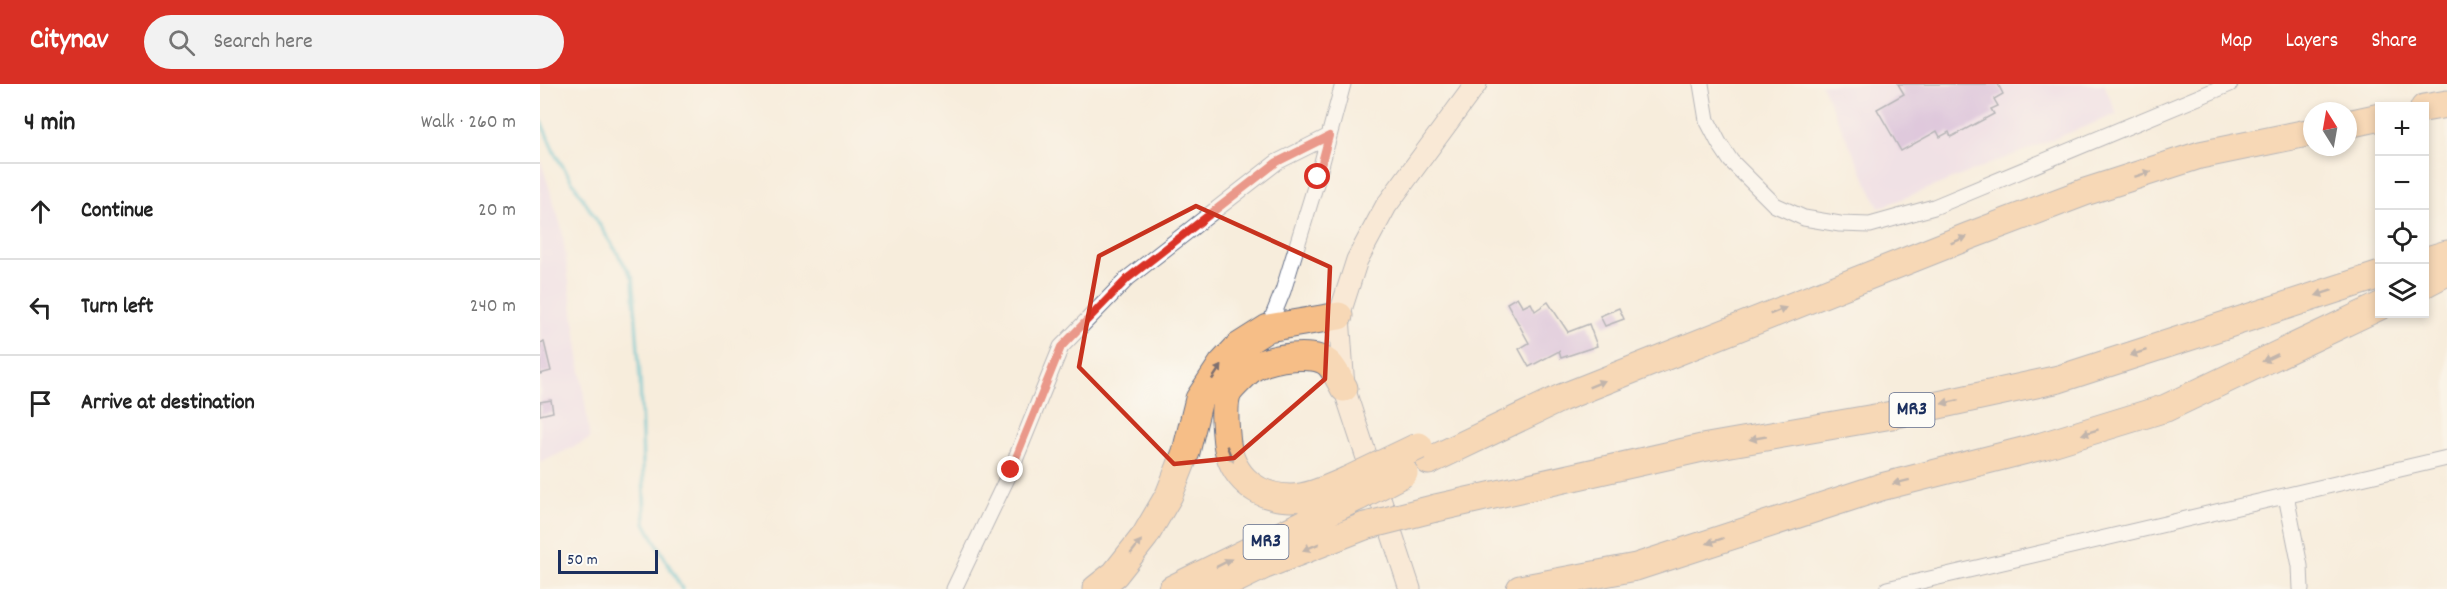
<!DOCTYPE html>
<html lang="en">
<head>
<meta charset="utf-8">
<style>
  :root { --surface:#fff; --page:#f2f2f2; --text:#222; --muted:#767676; --line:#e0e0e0; --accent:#d93025 }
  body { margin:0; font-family:Dekko,sans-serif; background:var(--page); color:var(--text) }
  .controls { position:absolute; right:18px; top:18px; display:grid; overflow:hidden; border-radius:0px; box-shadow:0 3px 9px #0003 }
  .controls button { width:54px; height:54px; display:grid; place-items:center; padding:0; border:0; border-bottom:2px solid var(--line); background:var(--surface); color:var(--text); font:30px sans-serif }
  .compass { position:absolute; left:1763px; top:18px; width:54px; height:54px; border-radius:50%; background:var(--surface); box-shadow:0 3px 9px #0003; rotate:349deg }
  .scale { position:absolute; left:18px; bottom:15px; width:100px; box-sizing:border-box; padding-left:6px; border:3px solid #1b2f5e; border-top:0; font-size:16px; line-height:21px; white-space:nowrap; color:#1b2f5e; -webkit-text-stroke:4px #fdfcf7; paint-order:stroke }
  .stop { position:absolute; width:18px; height:18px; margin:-14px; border:4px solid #d93025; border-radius:50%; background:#fff }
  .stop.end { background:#d93025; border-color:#fff; box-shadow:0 2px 6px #0008 }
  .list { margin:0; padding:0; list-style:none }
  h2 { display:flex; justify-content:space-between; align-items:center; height:78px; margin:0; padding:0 24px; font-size:26px }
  h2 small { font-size:20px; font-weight:400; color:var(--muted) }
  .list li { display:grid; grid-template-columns:39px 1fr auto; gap:18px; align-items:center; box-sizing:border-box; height:96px; padding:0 24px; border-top:2px solid var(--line) }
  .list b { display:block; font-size:22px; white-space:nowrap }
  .list em { font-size:20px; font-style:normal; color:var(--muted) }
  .icon { flex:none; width:33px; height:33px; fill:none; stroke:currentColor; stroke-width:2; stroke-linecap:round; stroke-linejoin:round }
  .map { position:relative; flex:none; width:1907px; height:505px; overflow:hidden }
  header { display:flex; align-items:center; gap:36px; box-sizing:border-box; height:84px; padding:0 30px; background:var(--accent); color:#fff }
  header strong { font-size:28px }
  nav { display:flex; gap:33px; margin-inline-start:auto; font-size:21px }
  .search { width:420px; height:54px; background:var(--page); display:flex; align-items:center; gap:15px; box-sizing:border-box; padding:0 21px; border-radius:33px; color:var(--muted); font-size:22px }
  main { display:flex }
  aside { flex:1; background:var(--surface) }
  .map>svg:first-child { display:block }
</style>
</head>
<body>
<header>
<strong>Citynav</strong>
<div class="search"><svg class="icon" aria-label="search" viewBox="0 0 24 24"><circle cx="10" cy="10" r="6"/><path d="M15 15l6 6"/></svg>Search here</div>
<nav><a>Map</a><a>Layers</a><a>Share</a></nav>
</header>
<main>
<aside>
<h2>4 min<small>Walk · 260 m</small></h2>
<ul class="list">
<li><svg class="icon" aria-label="ahead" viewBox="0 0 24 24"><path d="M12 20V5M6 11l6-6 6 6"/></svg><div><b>Continue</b></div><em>20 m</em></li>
<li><svg class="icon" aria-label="left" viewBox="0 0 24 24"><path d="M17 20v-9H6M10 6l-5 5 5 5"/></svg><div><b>Turn left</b></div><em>240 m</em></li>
<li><svg class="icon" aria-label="arrive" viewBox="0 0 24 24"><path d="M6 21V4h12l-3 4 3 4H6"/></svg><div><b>Arrive at destination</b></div></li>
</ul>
</aside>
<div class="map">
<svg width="1907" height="505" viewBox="0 0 1907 505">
  <rect width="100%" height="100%" fill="#fdfcf7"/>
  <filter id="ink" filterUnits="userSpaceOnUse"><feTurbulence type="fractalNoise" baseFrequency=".0167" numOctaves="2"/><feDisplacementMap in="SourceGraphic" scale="12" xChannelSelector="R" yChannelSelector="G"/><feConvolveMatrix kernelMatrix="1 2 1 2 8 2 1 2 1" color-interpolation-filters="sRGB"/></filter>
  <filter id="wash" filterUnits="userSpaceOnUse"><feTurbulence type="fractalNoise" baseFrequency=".008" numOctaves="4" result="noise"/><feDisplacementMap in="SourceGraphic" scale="24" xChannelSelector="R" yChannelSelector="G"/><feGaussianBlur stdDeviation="1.35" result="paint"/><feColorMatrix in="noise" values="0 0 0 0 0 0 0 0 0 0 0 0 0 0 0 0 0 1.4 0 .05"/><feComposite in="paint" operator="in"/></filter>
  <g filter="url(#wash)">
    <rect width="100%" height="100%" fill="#f7eddc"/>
    <path fill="#e7d2ef" d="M1281 0H1564L1577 30 1339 124Z
      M0 74 22 145 50 355 0 379Z"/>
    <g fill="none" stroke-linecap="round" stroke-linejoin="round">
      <path stroke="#4bb7c7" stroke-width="4" d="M0 35 15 70 93 194 100 294 105 439 142 505"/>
    </g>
    <g id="blocks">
      <path fill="#c09bdb" d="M1358 0H1458L1463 10 1454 15 1458 22 1451 25 1454 30 1411 53 1409 48 1400 53 1397 47 1361 67 1337 25 1364 10Z
        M977 213 983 223 991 219 995 227 1008 218 1028 248 1049 240 1057 262 1021 274 1019 267 989 283 979 265 989 259 967 219Z
        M1079 224 1084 235 1065 242 1060 232Z
        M4 258 11 287 0 290V259Z
        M11 316 13 328 0 331V318Z"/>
    </g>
  </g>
  <g filter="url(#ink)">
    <use href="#blocks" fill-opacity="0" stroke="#68728a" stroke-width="1.5"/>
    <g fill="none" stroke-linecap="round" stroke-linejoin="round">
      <g stroke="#68728a" stroke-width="17">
        <path id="minor" d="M1161 0 1167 36 1179 59 1191 77 1235 121 1264 134 1300 140 1330 141 1394 123 1690 0
          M728 244 743 207 778 93 803 0
          M1746 412 1760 482 1761 505
          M414 505 471 386 521 263 588 194 737 78 789 52
          M1347 505 1907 374"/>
      </g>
      <g stroke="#68728a" stroke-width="23">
        <path id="secondary" d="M870 505 804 304 799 232 817 176 846 122 936 0"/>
      </g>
      <g stroke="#68728a" stroke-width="29">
        <path id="motorway" d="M1884 24 1907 20
          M1808 40 1840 33
          M1884 177 1907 170
          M1884 200 1907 188
          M804 304C800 297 795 286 789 280 774 266 731 274 714 283 709 286 691 304 688 309 683 320 685 338 686 350 688 387 711 413 750 414 769 414 789 404 806 397
          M889 377 1021 314 1429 152 1545 108 1660 71 1772 48
          M896 424 1162 364 1352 331 1519 295 1840 191
          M556 505 575 490 605 452 629 411 646 368 659 315 682 280 698 263 728 244 799 232
          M632 505 820 412
          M676 505 723 482 825 442
          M980 505 1096 483 1341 403 1502 362 1626 324 1840 222"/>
      </g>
      <use href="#minor" stroke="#fff" stroke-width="15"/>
      <use href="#secondary" stroke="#fbe5cf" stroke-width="21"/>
      <use href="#motorway" stroke="#f6be87" stroke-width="27"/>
      <g stroke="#68728a" stroke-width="29" stroke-linecap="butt">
        <path id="motorway-bridge" d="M806 397 879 362
          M820 412 864 389
          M825 442 896 424"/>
      </g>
      <use href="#motorway-bridge" stroke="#f6be87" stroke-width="27"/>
    </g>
    <defs><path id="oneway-solid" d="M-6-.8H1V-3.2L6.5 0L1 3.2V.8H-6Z" transform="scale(1.5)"/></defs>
    <g fill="#7e6f70">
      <use href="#oneway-solid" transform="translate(1603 90) rotate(-18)"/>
      <use href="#oneway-solid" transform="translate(1419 156) rotate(-22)"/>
      <use href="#oneway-solid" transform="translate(1784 209) rotate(162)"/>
      <use href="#oneway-solid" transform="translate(1238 227) rotate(-22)"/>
      <use href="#oneway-solid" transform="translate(1598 269) rotate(162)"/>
      <use href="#oneway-solid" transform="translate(1730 274) rotate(155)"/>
      <use href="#oneway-solid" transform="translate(677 288) rotate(-56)"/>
      <use href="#oneway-solid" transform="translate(1057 300) rotate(-22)"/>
      <use href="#oneway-solid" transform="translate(1410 318) rotate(168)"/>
      <use href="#oneway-solid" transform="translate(1550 348) rotate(163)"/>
      <use href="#oneway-solid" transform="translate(1218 354) rotate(170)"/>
      <use href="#oneway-solid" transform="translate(690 370) rotate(68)"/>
      <use href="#oneway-solid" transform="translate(1361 398) rotate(166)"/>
      <use href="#oneway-solid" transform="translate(1175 457) rotate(162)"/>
      <use href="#oneway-solid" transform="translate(596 463) rotate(-52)"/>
      <use href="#oneway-solid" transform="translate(771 463) rotate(158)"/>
      <use href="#oneway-solid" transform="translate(684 479) rotate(-27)"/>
    </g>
  </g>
  <g fill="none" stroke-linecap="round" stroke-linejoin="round" filter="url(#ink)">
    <path stroke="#d93025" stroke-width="8" d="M471 386 521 263 588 194 737 78 789 52 778 93"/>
  </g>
  <path d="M0 0H1907V505H0ZM656 122 790 183 785 295 694 374 634 380 539 283 559 172Z" fill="#f7eddc" fill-opacity=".55" fill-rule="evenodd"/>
  <path fill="none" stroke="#c8321e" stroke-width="4.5" stroke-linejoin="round" d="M656 122 790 183 785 295 694 374 634 380 539 283 559 172Z"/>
  <g text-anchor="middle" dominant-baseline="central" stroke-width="4.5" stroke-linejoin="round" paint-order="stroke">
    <g fill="#fdfcf7" stroke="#5f6c8c" stroke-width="1.5">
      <rect x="1349.5" y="309" width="45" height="34" rx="4.5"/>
      <rect x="703.5" y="441" width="45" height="34" rx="4.5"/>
    </g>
    <g font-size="20" font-weight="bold" fill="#1b2f5e">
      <text x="1372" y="326">MR3</text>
      <text x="726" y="458">MR3</text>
    </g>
  </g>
</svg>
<div class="controls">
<button>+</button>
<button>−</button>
<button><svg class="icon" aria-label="locate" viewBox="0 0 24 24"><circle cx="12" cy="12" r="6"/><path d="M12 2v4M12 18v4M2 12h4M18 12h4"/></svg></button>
<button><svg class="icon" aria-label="layers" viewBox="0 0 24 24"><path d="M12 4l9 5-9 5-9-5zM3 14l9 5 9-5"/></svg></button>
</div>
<svg class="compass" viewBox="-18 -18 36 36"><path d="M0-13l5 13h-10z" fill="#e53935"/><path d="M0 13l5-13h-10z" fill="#767676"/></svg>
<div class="scale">50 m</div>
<div class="stop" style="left:778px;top:93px"></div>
<div class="stop end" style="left:471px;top:386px"></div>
</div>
</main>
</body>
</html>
